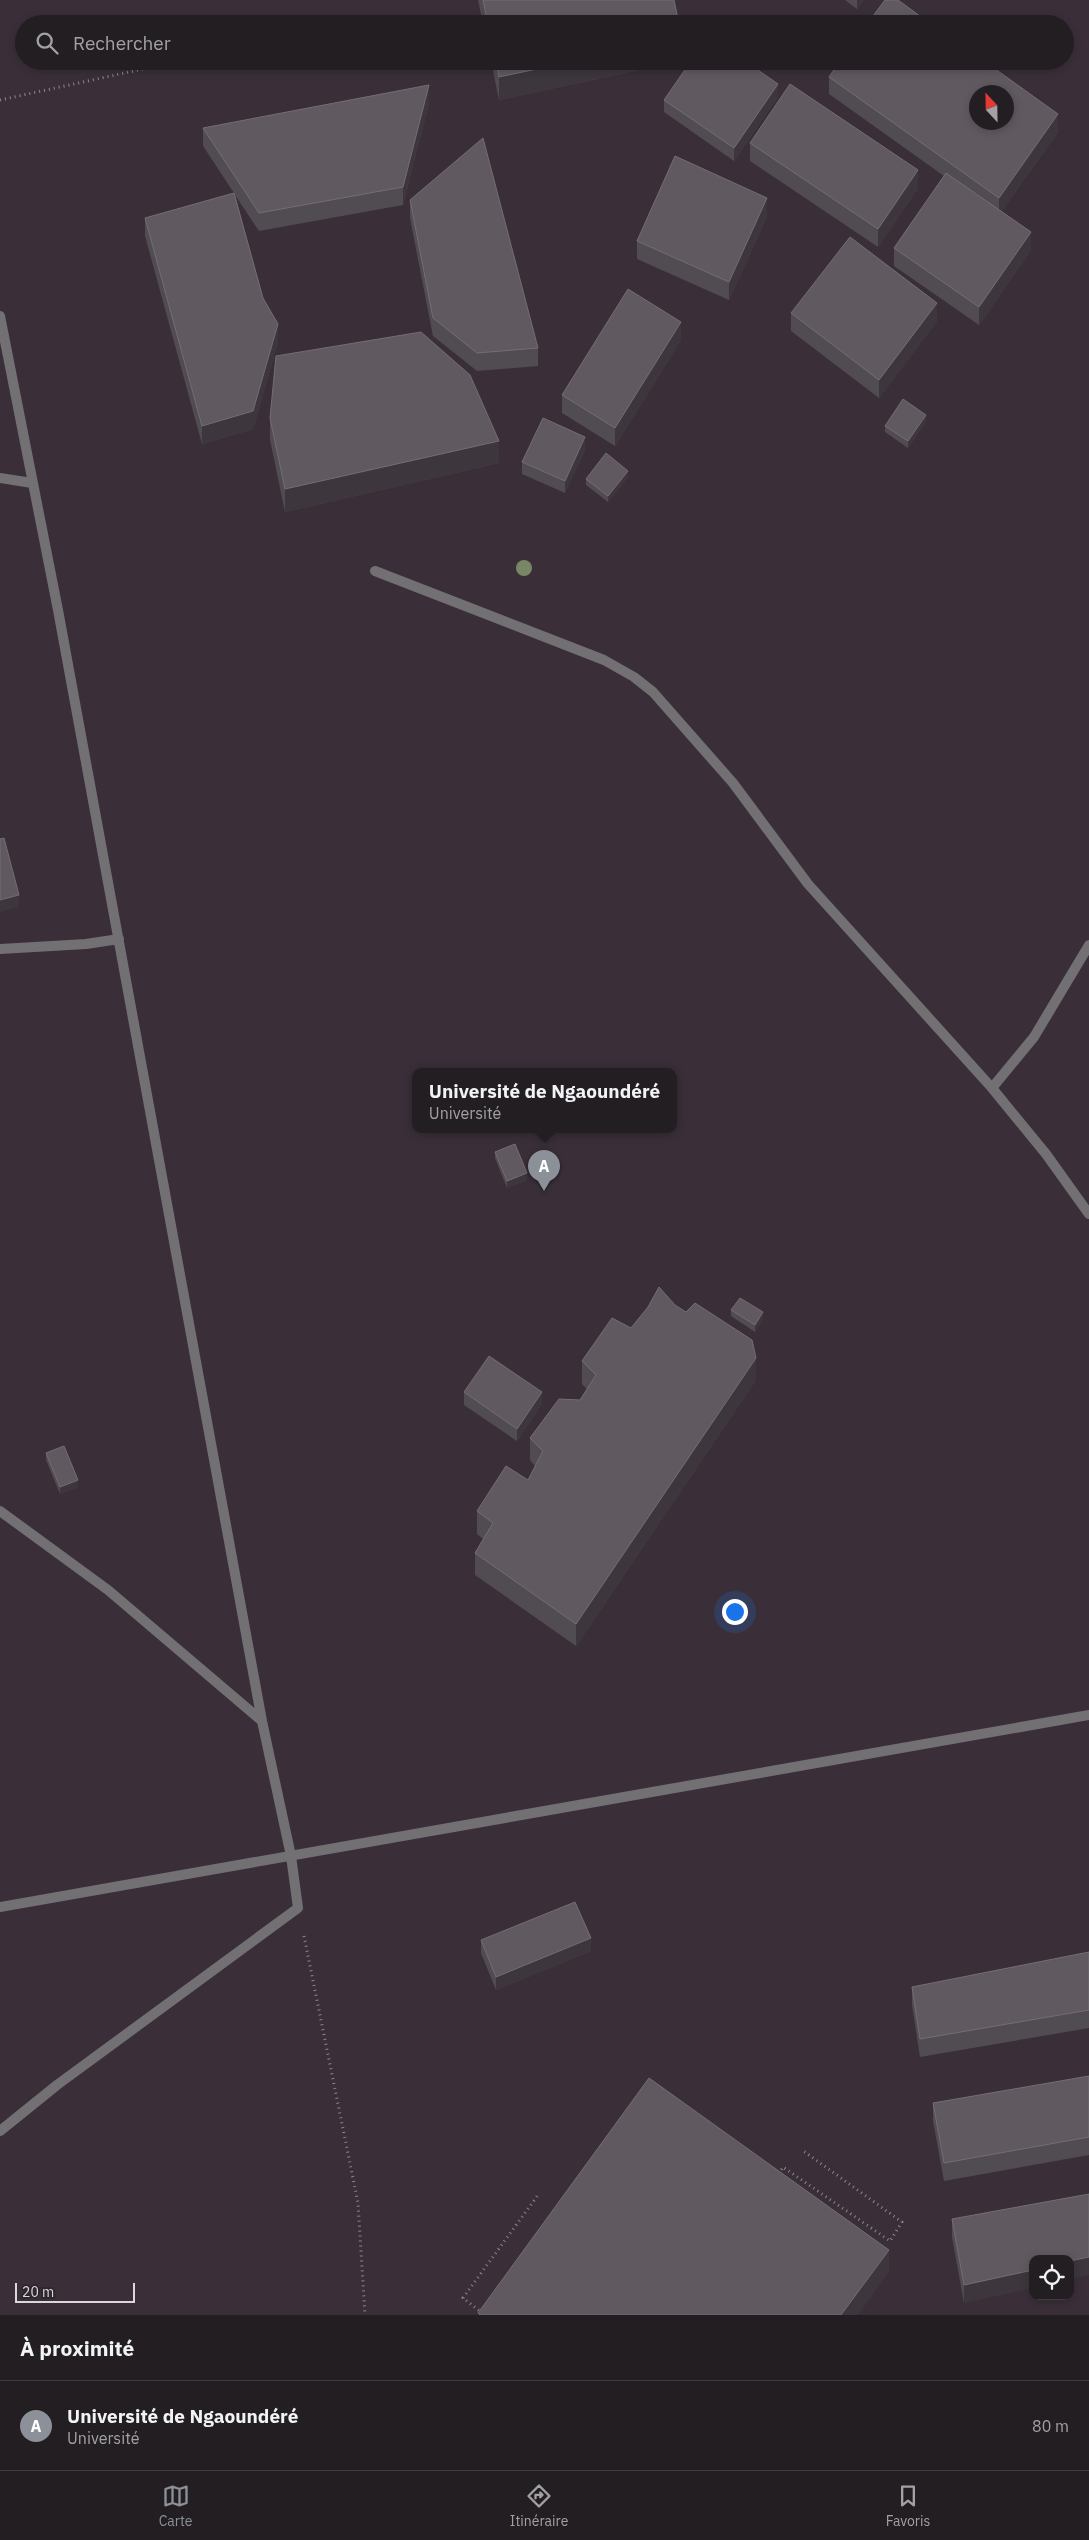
<!DOCTYPE html>
<html lang="fr">
<head>
<meta charset="utf-8">
<style>
  :root { --surface:#221e22; --page:#2a272a; --text:#f1f3f6; --muted:#a2a2a5; --line:#3f3c40; --accent:#8c9099 }
  body { margin:0; font-family:"IBM Plex Sans",sans-serif; background:var(--page); color:var(--text) }
  .controls { position:absolute; right:15px; bottom:15px; display:grid; overflow:hidden; border-radius:10px; box-shadow:0 2px 8px #0003 }
  .controls button { width:45px; height:45px; display:grid; place-items:center; padding:0; border:0; border-bottom:1px solid var(--line); background:var(--surface); color:var(--text); font:25px sans-serif }
  .compass { position:absolute; left:969px; top:85px; width:45px; height:45px; border-radius:50%; background:var(--surface); box-shadow:0 2px 8px #0003; rotate:338deg }
  .scale { position:absolute; left:15px; bottom:12px; width:120px; box-sizing:border-box; padding-left:5px; border:2px solid #dbd7da; border-top:0; font-size:14px; line-height:18px; white-space:nowrap; color:#dbd7da; -webkit-text-stroke:4px #2e282e; paint-order:stroke }
  .you { position:absolute; left:734px; top:1611px; width:18px; height:18px; margin:-12px; border:4px solid #fff; border-radius:50%; background:#1a73e8; box-shadow:0 0 0 8px #1a73e833 }
  .badge { display:grid; place-items:center; width:32px; height:32px; border-radius:50%; background:var(--accent); color:#fff; font-size:16px; font-weight:700 }
  .pin { position:absolute; translate:-50% -41px; filter:drop-shadow(0 1px 2px #0008) }
  .pin::after { content:''; position:absolute; top:26px; width:18px; height:15px; background:inherit; clip-path:polygon(0 0,100% 0,50% 100%) }
  .popup { position:absolute; left:412px; top:1068px; width:265px; height:65px; box-sizing:border-box; display:grid; place-content:center; border-radius:10px; background:var(--surface); filter:drop-shadow(0 1px 4px #0005); font-size:16px; white-space:nowrap; color:var(--muted) }
  .popup b { font-size:19px; color:var(--text) }
  .popup::after { content:''; position:absolute; left:50%; top:100%; margin-left:-10px; border:10px solid transparent; border-top-color:var(--surface) }
  .list { margin:0; padding:0; list-style:none }
  h2 { display:flex; justify-content:space-between; align-items:center; height:65px; margin:0; padding:0 20px; font-size:21px }
  h2 small { font-size:16px; font-weight:400; color:var(--muted) }
  .list li { display:grid; grid-template-columns:32px 1fr auto; gap:15px; align-items:center; box-sizing:border-box; height:90px; padding:0 20px; border-top:1px solid var(--line) }
  .list b { display:block; font-size:19px; white-space:nowrap }
  .list p { margin:0; font-size:16px; white-space:nowrap; color:var(--muted) }
  .list em { font-size:16px; font-style:normal; color:var(--muted) }
  .icon { flex:none; width:28px; height:28px; fill:none; stroke:currentColor; stroke-width:2; stroke-linecap:round; stroke-linejoin:round }
  .map { position:relative; flex:none; width:1089px; height:2315px; overflow:hidden }
  .search { position:absolute; background:var(--surface); box-shadow:0 2px 8px #0003; left:15px; right:15px; top:15px; height:55px; display:flex; align-items:center; gap:12px; box-sizing:border-box; padding:0 18px; border-radius:28px; color:var(--muted); font-size:19px }
  .sheet { height:155px; background:var(--surface) }
  nav { display:flex; justify-content:space-around; align-items:center; box-sizing:border-box; height:70px; border-top:1px solid var(--line); background:var(--surface); font-size:14px; color:var(--muted) }
  nav a { display:grid; justify-items:center; gap:2px }
  nav .on { color:var(--accent) }
  .map>svg:first-child { display:block }
</style>
</head>
<body>
<div class="map">
<svg width="1089" height="2315" viewBox="0 0 1089 2315">
  <rect width="100%" height="100%" fill="#2e282e"/>
  <path fill="#3a2f39" fill-rule="evenodd" d="M0 0H1089V2315H0ZM24 24H1065V61H24ZM976 92H1006V122H976ZM415 1072H673V1130H415ZM1033 2259H1070V2296H1033Z"/>
  <g fill="none" stroke-linecap="round" stroke-linejoin="round">
    <path stroke="#8c878b" stroke-width="3" stroke-dasharray="1 4" stroke-linecap="butt" d="M0 100 180 61
      M304 1936 358 2203 365 2315
      M779 2174 783 2167 890 2241 902 2222 802 2150
      M482 2310 481 2312 463 2298 538 2195"/>
    <path stroke="#737073" stroke-width="10" d="M0 316 58 610 262 1721 291 1856 298 1908 57 2085 0 2131
      M0 478 32 483
      M375 571 604 660 634 677 653 692 733 783 808 884 992 1088 1046 1154 1089 1214
      M0 949 86 944 119 939
      M992 1088 1034 1037 1089 945
      M0 1511 108 1590 262 1721
      M0 1907 1089 1715"/>
  </g>
  <circle fill="#788666" cx="524" cy="568" r="8"/>
  <path fill="#514c51" d="M478 0H674L679 24H483Z
    M845 0H863L857 9Z
    M491 61H681L499 100Z
    M829 77 1058 132 1001 212 1031 250 979 325 894 266V248L944 176 829 94Z
    M778 97 734 161 664 112V100Z
    M429 103 403 205 259 231 235 195 263 298 278 342 253 429 202 444 145 236V218L234 193 203 146V128Z
    M750 143 918 188 878 247 750 161Z
    M410 200 538 348V366L477 371 433 336 410 218Z
    M767 216 729 300 637 259V241Z
    M791 313 937 321 879 398 791 331Z
    M681 340 615 446 562 413V395Z
    M270 418 499 463 285 512 270 440Z
    M926 421 908 448 885 432V426Z
    M585 450 565 493 522 474V462Z
    M628 477 608 502 586 485V479Z
    M495 1152 527 1180 507 1188 495 1158Z
    M675 1305 756 1380 576 1646 475 1575V1553L483 1539 477 1534V1511L528 1480 535 1466 530 1460V1438L580 1400 587 1389 582 1384V1361L631 1328Z
    M731 1310 763 1319 755 1332 731 1316Z
    M464 1392 542 1404 517 1441 464 1405Z
    M46 1453 78 1487 60 1494 46 1460Z
    M481 1940 591 1951 496 1990 481 1953Z
    M1089 1952V2028L920 2057 912 2005V1987Z
    M1089 2076V2155L944 2181 933 2121V2103Z
    M1089 2194 964 2303 952 2237V2219Z"/>
  <path fill="#3d373d" d="M857 0H863L857 9Z
    M575 61H681L499 100V77Z
    M778 84V97L734 161V148Z
    M429 85V103L403 205V187Z
    M1058 114V132L999 215V198Z
    M918 170V188L878 247V229Z
    M767 198V216L729 300V282Z
    M1031 232V250L979 325V307Z
    M937 303V321L879 398V380Z
    M681 322V340L615 446V428Z
    M278 324V342L253 429 202 444V426Z
    M926 415V421L908 448V441Z
    M585 437V450L565 493V481Z
    M499 441V463L285 512V489Z
    M628 471V477L608 502V496Z
    M19 895V907L0 912V900Z
    M527 1173V1180L507 1188V1181Z
    M763 1312V1319L755 1332V1325Z
    M756 1358V1380L576 1646V1624Z
    M542 1392V1404L517 1441V1429Z
    M78 1480V1487L60 1494V1487Z
    M591 1938V1951L496 1990V1977Z
    M889 2250V2272L858 2315H841Z
    M1089 2257V2275L1070 2279V2261Z
    M1033 2270V2288L964 2303V2285Z"/>
  <path fill="#605a60" stroke="#736e73" fill-rule="evenodd" d="M483 0H674L679 24H488Z
    M885 0H898L931 24H867Z
    M496 61H575L499 77Z
    M691 61H745L778 84 734 148 664 100Z
    M840 61H984L1058 114 999 198 829 77ZM976 92H1006V122H976Z
    M790 84 918 170 878 229 750 143Z
    M429 85 403 187 259 213 203 128Z
    M483 138 538 348 477 353 433 318 410 200Z
    M675 156 767 198 729 282 637 241Z
    M946 173 1031 232 979 307 894 248Z
    M234 193 263 298 278 324 253 411 202 426 145 218Z
    M850 237 937 303 879 380 791 313Z
    M628 289 681 322 615 428 562 395Z
    M421 332 470 375 499 441 285 489 270 418 276 356Z
    M903 399 926 415 908 441 885 426Z
    M543 418 585 437 565 481 522 462Z
    M606 453 628 471 608 496 586 479Z
    M4 838 19 895 0 900V839Z
    M515 1144 527 1173 507 1181 495 1152Z
    M659 1287 675 1305 686 1312 695 1303 752 1340 756 1358 576 1624 475 1553 493 1523 477 1511 506 1466 528 1480 543 1451 530 1438 559 1399 580 1400 596 1375 582 1361 612 1318 631 1328 648 1307Z
    M740 1298 763 1312 755 1325 731 1310Z
    M489 1356 542 1392 517 1429 464 1392Z
    M64 1446 78 1480 60 1487 46 1453Z
    M575 1902 591 1938 496 1977 481 1940Z
    M1089 1952V2010L920 2039 912 1987Z
    M1089 2076V2137L944 2163 933 2103Z
    M649 2078 889 2250 841 2315H480L478 2313Z
    M1089 2194V2257L1070 2261V2259H1033V2270L964 2285 952 2219Z"/>
</svg>
<div class="controls">
<button><svg class="icon" aria-label="locate" viewBox="0 0 24 24"><circle cx="12" cy="12" r="6"/><path d="M12 2v4M12 18v4M2 12h4M18 12h4"/></svg></button>
</div>
<svg class="compass" viewBox="-18 -18 36 36"><path d="M0-13l5 13h-10z" fill="#e53935"/><path d="M0 13l5-13h-10z" fill="#a2a2a5"/></svg>
<div class="scale">20 m</div>
<div class="you"></div>
<div class="pin badge" style="left:544px;top:1191px">A</div>
<div class="popup"><b>Université de Ngaoundéré</b>Université</div>
<div class="search"><svg class="icon" aria-label="search" viewBox="0 0 24 24"><circle cx="10" cy="10" r="6"/><path d="M15 15l6 6"/></svg>Rechercher</div>
</div>
<section class="sheet">
<h2>À proximité<small></small></h2>
<ul class="list">
<li><span class="badge">A</span><div><b>Université de Ngaoundéré</b><p>Université</p></div><em>80 m</em></li>
</ul>
</section>
<nav>
<a class="on"><svg class="icon" aria-label="map" viewBox="0 0 24 24"><path d="M3 6l6-2 6 2 6-2v14l-6 2-6-2-6 2zM9 4v14M15 6v14"/></svg>Carte</a>
<a><svg class="icon" aria-label="directions" viewBox="0 0 24 24"><path d="M12 3l9 9-9 9-9-9zM9 14v-3h6M13 9l2 2-2 2"/></svg>Itinéraire</a>
<a><svg class="icon" aria-label="saved" viewBox="0 0 24 24"><path d="M7 4h10v16l-5-4-5 4z"/></svg>Favoris</a>
</nav>
</body>
</html>
